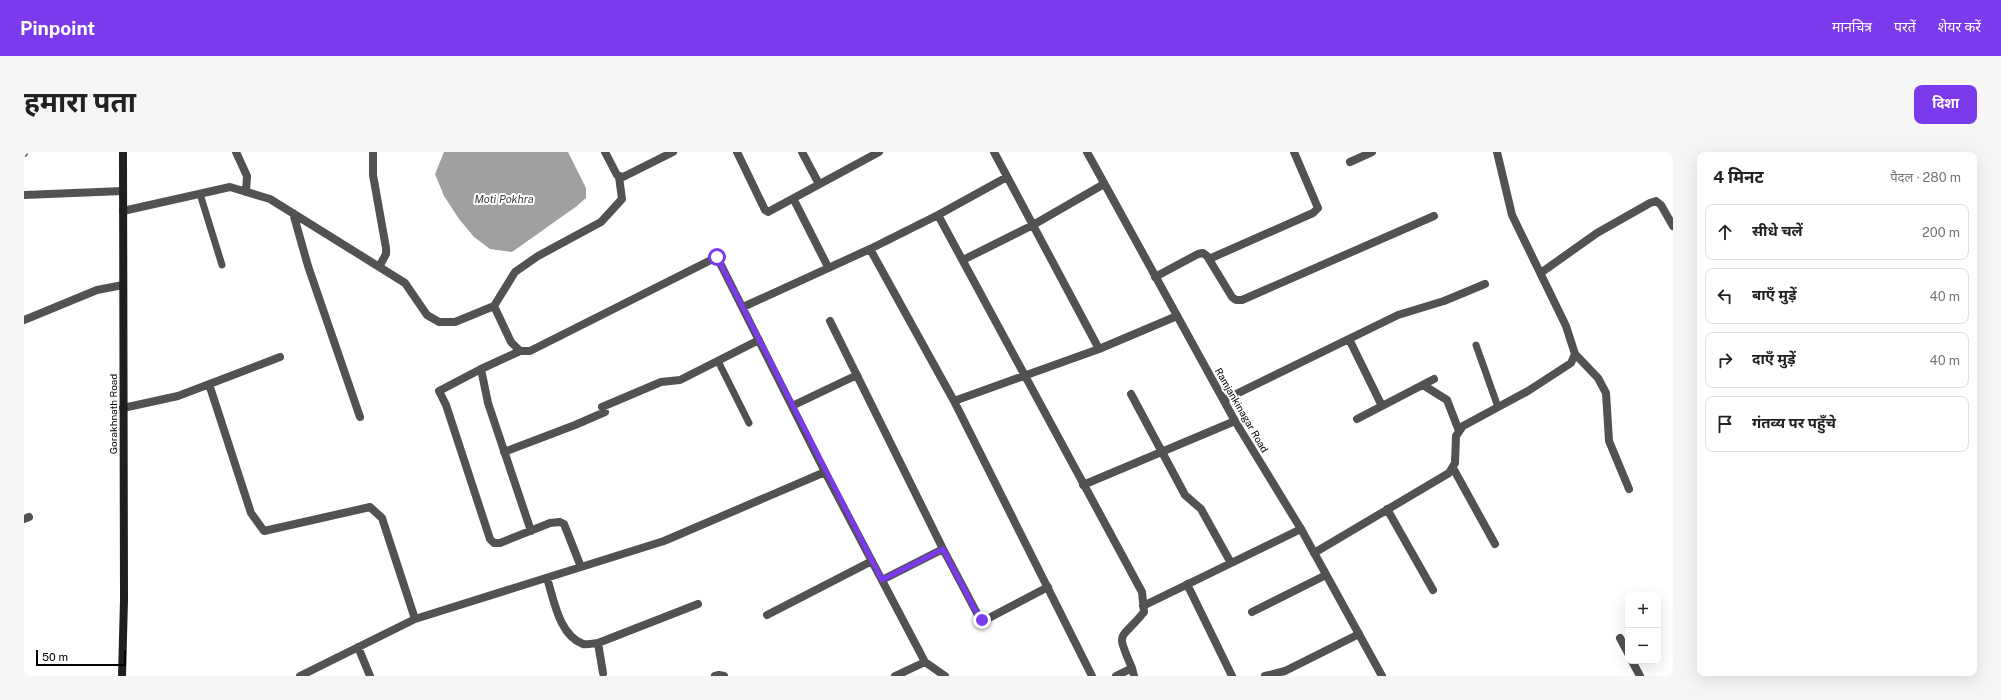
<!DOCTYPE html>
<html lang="hi">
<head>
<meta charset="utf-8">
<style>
  :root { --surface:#fff; --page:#f6f6f6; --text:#222; --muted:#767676; --line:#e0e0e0; --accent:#7c3aed }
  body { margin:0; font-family:"Public Sans","Noto Sans Devanagari",sans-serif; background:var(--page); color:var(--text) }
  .controls { position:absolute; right:12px; bottom:12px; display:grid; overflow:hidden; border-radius:8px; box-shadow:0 4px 16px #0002 }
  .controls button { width:36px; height:36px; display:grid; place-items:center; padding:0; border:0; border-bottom:1px solid var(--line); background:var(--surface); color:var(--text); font:20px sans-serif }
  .scale { position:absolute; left:12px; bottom:10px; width:90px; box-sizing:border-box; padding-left:4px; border:2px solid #000; border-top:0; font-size:11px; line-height:14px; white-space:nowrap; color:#000; -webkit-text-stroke:3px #fff; paint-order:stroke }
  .stop { position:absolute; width:12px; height:12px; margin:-9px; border:3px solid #7c3aed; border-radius:50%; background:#fff }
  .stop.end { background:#7c3aed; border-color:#fff; box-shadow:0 1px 4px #0008 }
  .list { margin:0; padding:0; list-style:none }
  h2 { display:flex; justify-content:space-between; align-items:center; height:52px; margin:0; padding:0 16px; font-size:17px }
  h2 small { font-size:13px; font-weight:400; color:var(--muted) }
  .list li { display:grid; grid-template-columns:26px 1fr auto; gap:12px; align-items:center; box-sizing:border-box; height:56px; margin:0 8px 8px; padding:0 8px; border:1px solid var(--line); border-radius:8px }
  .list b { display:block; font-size:15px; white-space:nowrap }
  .list em { font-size:13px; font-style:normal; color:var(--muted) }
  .icon { flex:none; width:22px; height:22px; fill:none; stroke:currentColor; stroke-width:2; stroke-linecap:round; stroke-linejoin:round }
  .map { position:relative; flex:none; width:1649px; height:524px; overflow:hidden; border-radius:8px }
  header { display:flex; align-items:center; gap:24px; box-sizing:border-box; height:56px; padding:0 20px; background:var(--accent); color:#fff }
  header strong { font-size:19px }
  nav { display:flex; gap:22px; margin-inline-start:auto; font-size:14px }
  .intro { display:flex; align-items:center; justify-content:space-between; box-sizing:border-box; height:96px; padding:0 24px }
  h1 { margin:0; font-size:28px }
  .button { padding:10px 18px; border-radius:8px; background:var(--accent); color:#fff; font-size:14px; font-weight:700 }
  main { display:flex; gap:24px; padding:0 24px }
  aside { flex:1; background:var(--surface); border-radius:8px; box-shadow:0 4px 16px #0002 }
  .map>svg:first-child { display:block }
</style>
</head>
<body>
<header>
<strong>Pinpoint</strong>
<nav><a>मानचित्र</a><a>परतें</a><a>शेयर करें</a></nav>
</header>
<div class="intro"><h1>हमारा पता</h1><a class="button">दिशा</a></div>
<main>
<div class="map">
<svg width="1649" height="524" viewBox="0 0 1649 524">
  <rect width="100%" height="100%" fill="#fff"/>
  <path fill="#a0a0a0" d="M420 0H544L562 36V46L553 54 488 100 466 97 450 85 435 67 420 44 411 22Z"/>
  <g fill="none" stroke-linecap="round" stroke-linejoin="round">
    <path stroke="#525252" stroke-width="7" d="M176 42 198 113
      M1452 193 1474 255
      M694 209 725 271"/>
    <path stroke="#525252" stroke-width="8" d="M212 0 223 24 222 40
      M349 0V23L362 96V102L355 115
      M581 0 593 23 599 25 649 0
      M713 0 741 58 744 60 855 0
      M778 0 795 32
      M970 0 1075 197
      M0 1V0
      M1326 10 1348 0
      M0 43 99 39
      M770 48 804 115
      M99 59 206 35 246 47 381 131 403 163 415 170H431L470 154 487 190 496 199H506L693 105 801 320 901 510 921 524
      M269 61 284 114 336 265
      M914 63 1118 440 1120 460C1096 490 1091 477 1108 516
      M846 97 930 249 1068 524
      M1185 107 1289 61 1294 56 1270 0
      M939 108 1009 73 1080 32
      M1518 120 1573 81 1626 51 1632 49 1637 53 1649 74
      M1131 125 1174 102 1179 101 1183 104 1208 145 1212 148H1218L1410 64
      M470 154 491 120 514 104 577 70 598 47 595 25
      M719 155 846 97 914 63 983 25
      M0 168 73 138 99 133
      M806 169 919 397 955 465 963 467 1024 435
      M1325 187 1358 254
      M496 199 457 217 415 239 422 253 466 387 470 391H476L526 371 536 370 540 372 557 415
      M1551 202 1574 226 1582 241 1585 289 1605 337
      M457 217 464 251 507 379
      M185 232 227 361 240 379 346 355 358 366 391 467
      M1399 233 1423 248 1435 279
      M1107 242 1161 343 1177 357 1207 411
      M1200 248 1374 163 1420 149 1461 132
      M930 249 1075 197 1153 164
      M768 254 833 223
      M578 255 637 230 656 228 735 188
      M99 256 154 244 256 205
      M1333 267 1410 227
      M480 300 551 273 581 260
      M1429 316 1471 392
      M1059 333 1211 269
      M1363 357 1409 438
      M0 367 5 365
      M1290 401 1425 321 1431 311 1432 284 1439 274 1504 239 1547 211 1551 202 1542 174 1488 63 1473 0
      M523 426C530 448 535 483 559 492 563 493 570 491 574 491L674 452
      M858 428 919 397
      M1163 432 1208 524
      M1119 454 1277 377
      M1228 460 1302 423
      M743 463 848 409
      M1596 486 1604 501
      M574 491 579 521
      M334 495 346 524
      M1608 509 1616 524
      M276 524 391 467 640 389 801 320
      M691 524 695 523 700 524
      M871 524 901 510
      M1092 524 1108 516 1110 524
      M1241 524 1261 519 1335 482"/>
    <path stroke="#525252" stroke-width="8" d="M1063 0 1211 269 1277 377 1358 524"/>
    <path stroke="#1f1f1f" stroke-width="8" d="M98 524 100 448 99 0"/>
  </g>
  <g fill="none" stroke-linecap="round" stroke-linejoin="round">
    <path stroke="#7c3aed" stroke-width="5" d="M693 105 858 428 919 397 955 465 958 468"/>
  </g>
  <g text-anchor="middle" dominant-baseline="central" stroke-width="4" stroke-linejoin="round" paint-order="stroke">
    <g font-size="10" fill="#000" stroke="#fff">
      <text transform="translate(1218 258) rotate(60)">Ramjankinagar Road</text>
      <text transform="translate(89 262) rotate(-90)">Gorakhnath Road</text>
    </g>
    <g font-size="11" font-style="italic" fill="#414141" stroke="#fff">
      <text x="480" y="47">Moti Pokhra</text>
    </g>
  </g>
</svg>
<div class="controls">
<button>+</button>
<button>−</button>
</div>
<div class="scale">50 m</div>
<div class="stop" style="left:693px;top:105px"></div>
<div class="stop end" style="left:958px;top:468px"></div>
</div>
<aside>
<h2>4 मिनट<small>पैदल · 280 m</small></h2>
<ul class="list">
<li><svg class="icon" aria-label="ahead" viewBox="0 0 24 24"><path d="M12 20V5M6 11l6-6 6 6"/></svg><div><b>सीधे चलें</b></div><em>200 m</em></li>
<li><svg class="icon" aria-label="left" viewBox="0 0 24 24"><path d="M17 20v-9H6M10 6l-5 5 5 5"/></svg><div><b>बाएँ मुड़ें</b></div><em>40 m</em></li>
<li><svg class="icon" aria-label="right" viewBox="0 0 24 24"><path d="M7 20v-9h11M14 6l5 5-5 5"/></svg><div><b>दाएँ मुड़ें</b></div><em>40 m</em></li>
<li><svg class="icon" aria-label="arrive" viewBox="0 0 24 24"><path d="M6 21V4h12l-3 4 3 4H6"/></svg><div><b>गंतव्य पर पहुँचे</b></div></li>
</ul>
</aside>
</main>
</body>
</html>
